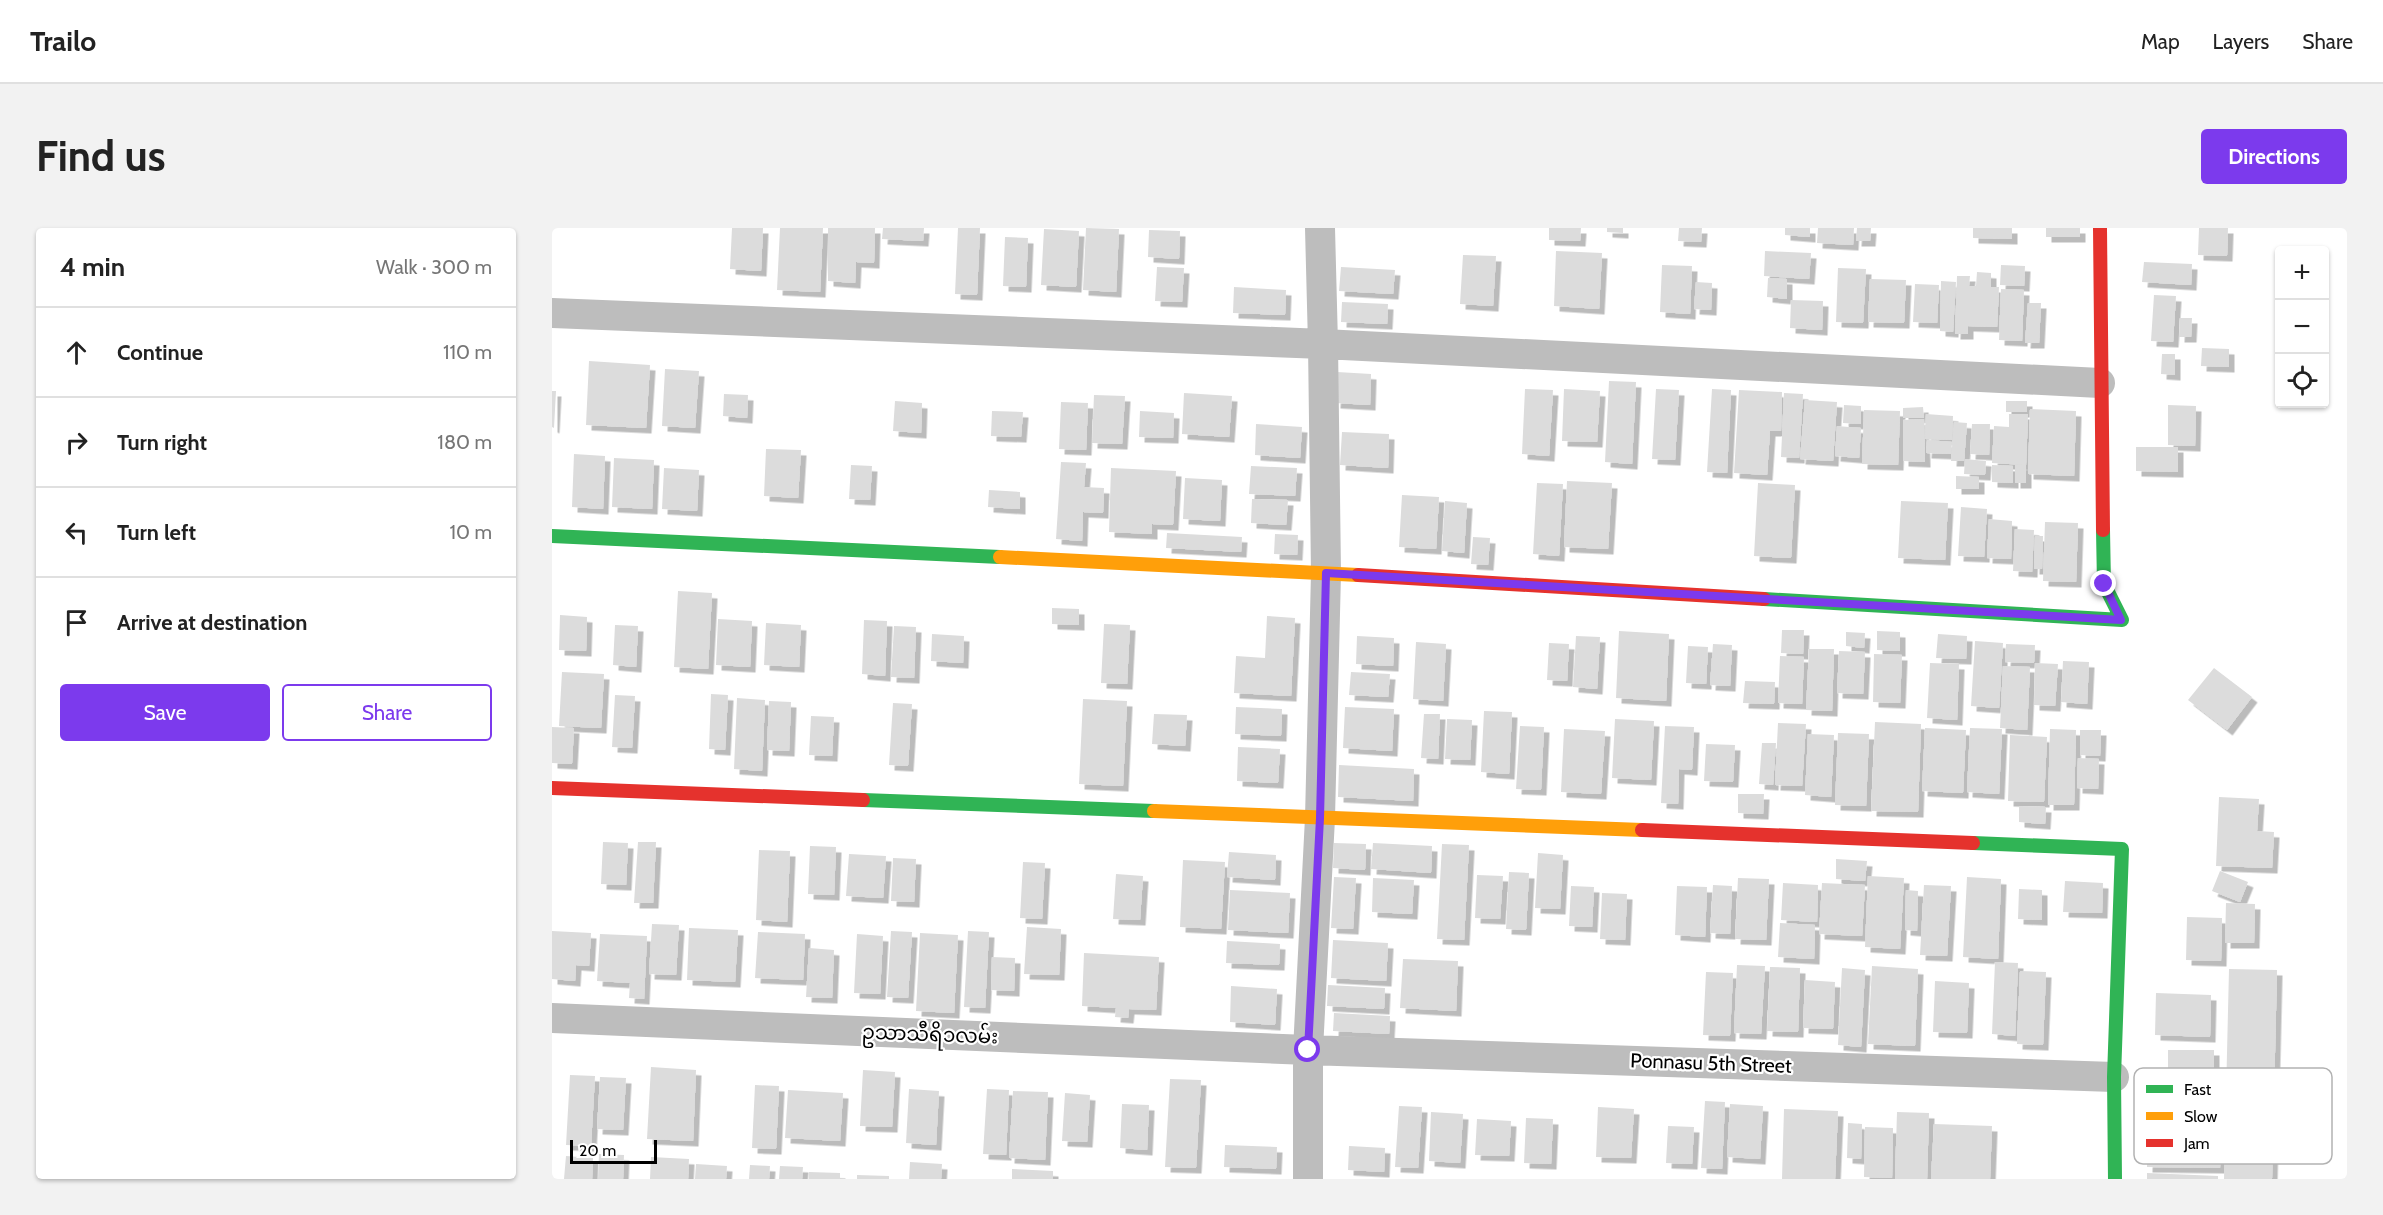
<!DOCTYPE html>
<html lang="en">
<head>
<meta charset="utf-8">
<style>
  :root { --surface:#fff; --page:#f2f2f2; --text:#222; --muted:#767676; --line:#e0e0e0; --accent:#7c3aed }
  body { margin:0; font-family:Cabin,"Noto Sans Myanmar",sans-serif; background:var(--page); color:var(--text) }
  .controls { position:absolute; right:18px; top:18px; display:grid; overflow:hidden; border-radius:6px; box-shadow:0 2px 4px #0004 }
  .controls button { width:54px; height:54px; display:grid; place-items:center; padding:0; border:0; border-bottom:2px solid var(--line); background:var(--surface); color:var(--text); font:30px sans-serif }
  .scale { position:absolute; left:18px; bottom:15px; width:87px; box-sizing:border-box; padding-left:6px; border:3px solid #000; border-top:0; font-size:16px; line-height:21px; white-space:nowrap; color:#000; -webkit-text-stroke:4px #fff; paint-order:stroke }
  .stop { position:absolute; width:18px; height:18px; margin:-14px; border:4px solid #7c3aed; border-radius:50%; background:#fff }
  .stop.end { background:#7c3aed; border-color:#fff; box-shadow:0 2px 6px #0008 }
  .list { margin:0; padding:0; list-style:none }
  h2 { display:flex; justify-content:space-between; align-items:center; height:78px; margin:0; padding:0 24px; font-size:26px }
  h2 small { font-size:20px; font-weight:400; color:var(--muted) }
  .list li { display:grid; grid-template-columns:39px 1fr auto; gap:18px; align-items:center; box-sizing:border-box; height:90px; padding:0 24px; border-top:2px solid var(--line) }
  .list b { display:block; font-size:22px; white-space:nowrap }
  .list em { font-size:20px; font-style:normal; color:var(--muted) }
  .actions { display:flex; gap:12px; padding:18px 24px }
  .actions a { flex:1; padding:14px 0; border:2px solid var(--accent); border-radius:6px; text-align:center; font-size:21px; color:var(--accent) }
  .actions .main { background:var(--accent); color:#fff }
  .icon { flex:none; width:33px; height:33px; fill:none; stroke:currentColor; stroke-width:2; stroke-linecap:round; stroke-linejoin:round }
  .map { position:relative; flex:none; width:1795px; height:951px; overflow:hidden; border-radius:6px }
  header { display:flex; align-items:center; gap:36px; box-sizing:border-box; height:84px; padding:0 30px; background:var(--surface); border-bottom:2px solid var(--line) }
  header strong { font-size:28px }
  nav { display:flex; gap:33px; margin-inline-start:auto; font-size:21px }
  .intro { display:flex; align-items:center; justify-content:space-between; box-sizing:border-box; height:144px; padding:0 36px }
  h1 { margin:0; font-size:42px }
  .button { padding:15px 27px; border-radius:6px; background:var(--accent); color:#fff; font-size:21px; font-weight:700 }
  main { display:flex; gap:36px; padding:0 36px }
  aside { flex:1; background:var(--surface); border-radius:6px; box-shadow:0 2px 4px #0004 }
  .map>svg:first-child { display:block }
</style>
</head>
<body>
<header>
<strong>Trailo</strong>
<nav><a>Map</a><a>Layers</a><a>Share</a></nav>
</header>
<div class="intro"><h1>Find us</h1><a class="button">Directions</a></div>
<main>
<aside>
<h2>4 min<small>Walk · 300 m</small></h2>
<ul class="list">
<li><svg class="icon" aria-label="ahead" viewBox="0 0 24 24"><path d="M12 20V5M6 11l6-6 6 6"/></svg><div><b>Continue</b></div><em>110 m</em></li>
<li><svg class="icon" aria-label="right" viewBox="0 0 24 24"><path d="M7 20v-9h11M14 6l5 5-5 5"/></svg><div><b>Turn right</b></div><em>180 m</em></li>
<li><svg class="icon" aria-label="left" viewBox="0 0 24 24"><path d="M17 20v-9H6M10 6l-5 5 5 5"/></svg><div><b>Turn left</b></div><em>10 m</em></li>
<li><svg class="icon" aria-label="arrive" viewBox="0 0 24 24"><path d="M6 21V4h12l-3 4 3 4H6"/></svg><div><b>Arrive at destination</b></div></li>
</ul>
<div class="actions"><a class="main">Save</a><a>Share</a></div>
</aside>
<div class="map">
<svg width="1795" height="951" viewBox="0 0 1795 951">
  <defs>
    <filter id="shadow"><feDropShadow dx="5.5" dy="5.5" stdDeviation="0" flood-color="#0004"/></filter>
  </defs>
  <rect width="100%" height="100%" fill="#fff"/>
  <path fill="#dcdcdc" filter="url(#shadow)" d="M180 0H211L209 43 178 41Z
    M228 0H271L268 64 225 62Z
    M276 0H323L322 35 304 34 303 55 276 53Z
    M331 0H372L371 13 330 11Z
    M406 0H428L425 67 403 66Z
    M534 0 567 1 564 64 531 62Z
    M997 0H1029L1028 13 997 12Z
    M1055 0H1071V5L1055 4Z
    M1127 0H1150L1149 14 1126 13Z
    M1233 0H1258V9L1233 7Z
    M1266 0H1302L1301 17 1265 15Z
    M1305 0H1319L1318 13H1304Z
    M1421 0H1460V11L1421 10Z
    M1494 0H1528V9H1494Z
    M1647 0H1676L1675 28 1646 27Z
    M492 1 527 3 524 59 489 57Z
    M597 2 628 3 627 31 596 29Z
    M453 9 476 10 474 59 451 58Z
    M1004 23 1050 25 1047 81 1002 78Z
    M1213 23 1259 25 1257 51 1212 48Z
    M911 27 944 28 941 78 908 76Z
    M1592 34 1640 36 1639 57 1590 54Z
    M1110 37 1140 38 1138 86 1108 84Z
    M1449 37 1473 38 1472 58 1448 57Z
    M605 39 632 40 630 74 603 73Z
    M789 39 843 42 841 66 787 63Z
    M1286 40 1314 41 1311 95 1284 94Z
    M1425 44 1439 45V59H1447L1445 99 1416 98V106H1403L1405 48H1418L1417 58H1424Z
    M1216 50 1235 51V71L1215 69Z
    M1318 51 1354 52 1352 95 1316 94Z
    M1389 53 1404 54 1401 104 1388 103Z
    M1144 54 1160 55 1159 82 1142 81Z
    M1363 56 1387 57 1385 95 1361 94Z
    M682 59 734 62 733 87 681 85Z
    M1449 61 1472 62 1470 113 1447 112Z
    M1602 67 1624 68 1621 114 1599 113Z
    M1239 72 1271 73 1270 102 1238 100Z
    M790 74 836 76 835 96 789 94Z
    M1476 75H1489L1487 115H1473Z
    M1628 90H1640L1639 109H1627Z
    M1650 120 1677 121V139L1649 138Z
    M1610 126H1623V147L1609 146Z
    M37 133 98 137 94 200 34 197Z
    M113 141 147 143 143 200 110 198Z
    M785 144 819 146 818 177 783 175Z
    M1057 153 1084 154 1080 236 1053 234Z
    M973 161 1001 162 997 228 970 226Z
    M1012 161 1048 163 1045 214 1010 213Z
    M1104 161 1127 162 1123 232 1100 231Z
    M1160 161 1179 162 1175 245 1155 244Z
    M1187 162 1230 164 1229 203H1218L1215 247 1182 245Z
    M0 163H4L2 200 0 199Z
    M632 165 680 168 677 209 630 206Z
    M1232 165 1251 166 1247 230 1229 229Z
    M172 166 196 167 195 190 171 188Z
    M542 167 573 168 570 216 540 215Z
    M1253 172 1285 174 1281 233 1248 231Z
    M343 173 370 175 369 205 341 203Z
    M1454 173H1475V184H1454Z
    M509 174 536 175 534 222 507 221Z
    M1292 177 1309 178V196L1291 195Z
    M1616 177 1644 178 1643 218 1616 217Z
    M1371 179 1372 190H1351V180Z
    M1478 181 1524 183 1522 248 1476 246Z
    M1312 182 1348 183 1346 237 1310 236Z
    M440 183 471 184 469 209 439 208Z
    M588 183 622 185 621 210 587 209Z
    M1374 186 1401 188 1400 212 1373 211Z
    M1457 186H1476L1474 237 1440 235 1442 198 1457 199Z
    M1372 191 1373 234 1351 233V192Z
    M1402 194 1415 195 1412 233H1399Z
    M704 196 750 199 748 230 703 227Z
    M1420 196H1438L1437 227 1418 226Z
    M1285 198 1309 200 1307 230 1283 228Z
    M790 204 837 206 836 240 788 237Z
    M1375 212 1400 214 1399 226 1374 225Z
    M1584 219H1626V244L1584 243Z
    M214 221 249 222 246 270 212 268Z
    M22 226 53 228 51 281 20 279Z
    M62 230 102 232 100 281 60 279Z
    M1413 231 1434 233 1433 247 1412 246Z
    M509 234 534 235 532 259 552 260 551 285 531 284 530 313 504 311Z
    M299 237 320 238 318 272 297 271Z
    M1440 237 1461 238V255L1440 254Z
    M1463 237H1474V255H1463Z
    M699 238 745 240 743 268 697 266Z
    M112 240 147 242 145 283 110 281Z
    M559 240 624 243 621 297 600 296V306L557 304Z
    M1404 248 1427 249V261H1404Z
    M633 250 670 252 668 293 631 291Z
    M1015 253 1060 255 1056 321 1012 319Z
    M985 255 1011 256 1007 328 981 326Z
    M1206 255 1243 257 1239 330 1202 328Z
    M437 262 468 264V281L436 279Z
    M850 267 887 269 884 321 847 319Z
    M700 271 736 272 734 297 699 295Z
    M893 273 915 275 912 325 890 323Z
    M1349 273 1396 275 1393 332 1346 330Z
    M1409 279 1435 281 1432 329 1406 328Z
    M1437 291 1460 293 1459 331 1435 330Z
    M1493 294 1526 295 1524 354 1491 353Z
    M1463 301 1482 302 1480 344 1461 343Z
    M615 305 690 309 689 324 614 320Z
    M723 306 746 307 745 327 722 326Z
    M1483 308H1491L1490 341H1482Z
    M921 309 938 310 936 337 919 336Z
    M126 363 160 365 156 441 122 439Z
    M500 380 527 381V397L500 396Z
    M8 387 35 389 34 423 7 422Z
    M715 388 743 390 739 468 682 465 684 428 713 430Z
    M166 391 200 393 198 439 164 437Z
    M312 392 335 393 333 448 310 446Z
    M214 395 249 397 247 439 212 437Z
    M552 396 578 397 575 456 549 455Z
    M63 397 86 398 84 439 61 437Z
    M342 398 364 399 362 450 339 449Z
    M1230 402H1252L1251 426 1229 425Z
    M1067 403 1117 406 1114 473 1064 470Z
    M1325 403 1348 404V423L1325 422Z
    M1294 404 1313 405 1312 420 1294 418Z
    M380 406 412 408 411 435 379 433Z
    M1386 406 1415 408 1414 431 1384 430Z
    M805 408 842 410 841 438 804 436Z
    M1024 408 1048 409 1045 461 1021 459Z
    M1423 413 1451 415 1447 480 1419 478Z
    M864 414 894 416 891 473 861 471Z
    M997 415 1017 416 1015 453 995 452Z
    M1161 416 1180 417 1178 458 1158 457Z
    M1454 416 1483 417 1482 435 1453 434Z
    M1136 418 1156 419 1154 456 1134 455Z
    M1257 421H1282L1280 483 1254 482Z
    M1287 423 1313 424 1311 466 1285 465Z
    M1322 426 1350 427 1348 475 1321 474Z
    M1228 428 1252 429 1250 476 1226 475Z
    M1511 433 1537 434 1535 476 1509 474Z
    M1378 435 1407 436 1405 492 1375 490Z
    M1483 435 1506 436 1503 478 1482 477Z
    M1451 438 1478 439 1475 502 1448 500Z
    M1662 440 1700 469 1675 502 1636 472Z
    M10 444 52 446 49 500 7 498Z
    M799 444 838 446 836 469 797 467Z
    M1193 453 1223 454 1222 476 1191 475Z
    M159 466 176 467 173 522 157 521Z
    M63 467 83 468 80 520 60 519Z
    M185 470 213 472 210 543 182 541Z
    M531 471 575 473 571 558 527 556Z
    M217 473 239 474 237 523 215 522Z
    M341 475 360 476 356 538 337 537Z
    M684 479 730 481 729 508 683 506Z
    M793 479 842 481 840 523 791 520Z
    M932 483 960 484 957 546 929 544Z
    M602 486 635 487 633 518 600 516Z
    M872 486H888L886 531 869 530Z
    M259 488 282 489 280 528 257 527Z
    M895 491 920 492 918 532 893 531Z
    M1063 491 1102 493 1099 552 1060 550Z
    M1323 494 1369 496 1366 584 1319 583Z
    M1226 495 1254 496 1250 558 1223 557Z
    M968 498 992 499 989 562 964 561Z
    M1113 498 1142 499 1140 542 1127 541 1126 576 1109 575Z
    M0 499 22 500 20 536 0 535Z
    M1373 500 1414 502 1411 565 1370 563Z
    M1418 500 1450 501 1447 566 1415 564Z
    M1012 501 1053 503 1049 566 1009 564Z
    M1498 501 1524 502 1522 577H1496Z
    M1528 502H1549L1548 528 1528 527Z
    M1286 505 1317 506 1314 578 1283 577Z
    M1256 506 1282 507 1279 569 1253 567Z
    M1458 507 1495 509 1492 574 1456 573Z
    M1210 515H1224L1221 557 1207 556Z
    M1154 516 1183 517 1181 554 1152 553Z
    M686 519 728 521 726 555 685 553Z
    M1526 530 1547 531 1546 561 1525 560Z
    M787 537 862 541 861 573 786 569Z
    M1186 566H1212L1211 586 1186 585Z
    M1667 569 1707 571 1705 603 1722 604 1720 640 1664 638Z
    M1467 578 1494 579 1493 596 1467 594Z
    M51 614 76 615 74 657 49 656Z
    M86 614H104L101 675H82Z
    M782 615 814 616 813 642 781 640Z
    M821 615 880 618 879 645 819 641Z
    M890 616 917 617 912 712 885 711Z
    M258 618 284 619 282 667 256 666Z
    M207 622 238 623 235 694 204 692Z
    M677 624 724 627 723 652 675 649Z
    M986 625 1011 627 1008 681 983 680Z
    M297 626 334 628 331 670 294 668Z
    M341 630 364 631 362 674 339 673Z
    M1284 631 1315 633 1313 653 1284 651Z
    M631 632 673 634 669 701 628 699Z
    M471 634 493 635 490 691 468 690Z
    M1668 643 1696 654 1688 674 1660 663Z
    M957 644 977 645 974 702 954 701Z
    M564 646 591 648 588 692 561 691Z
    M925 647 951 648 948 691 923 690Z
    M1316 648 1352 650 1348 721 1313 719Z
    M782 649 804 650 801 701 779 700Z
    M1415 649 1449 651 1446 731 1411 729Z
    M821 650 862 652 860 686 820 684Z
    M1186 650 1217 651 1214 712 1183 711Z
    M1513 653 1551 655 1550 685 1511 684Z
    M1231 655 1266 657 1265 694 1229 692Z
    M1270 655 1313 657 1310 708 1267 706Z
    M1161 657 1180 658 1178 706 1158 705Z
    M1372 657 1399 658 1395 728 1368 727Z
    M1019 658 1042 659 1040 699 1017 698Z
    M1125 658 1155 659 1153 709 1123 707Z
    M1467 661 1490 662V692L1466 691Z
    M678 662 738 665 736 705 676 702Z
    M1354 662 1366 663 1365 703 1353 702Z
    M1050 665 1075 666 1073 712 1048 711Z
    M1674 675 1703 676 1702 715H1673Z
    M1635 689 1670 690 1669 733 1634 732Z
    M1228 695 1263 697 1262 731 1226 729Z
    M100 696 127 697 124 747 97 746Z
    M475 699 509 701 507 747 472 746Z
    M137 700 186 702 183 754 135 752Z
    M0 703 39 705 37 738 24 737 23 753 0 751Z
    M339 703 360 704 356 770 335 769Z
    M416 703 437 704 433 780 412 779Z
    M206 704 253 706 251 752 203 750Z
    M368 705 406 707 402 785 364 783Z
    M48 706 95 708 92 771 77 770 78 755 45 753Z
    M305 706 331 708 328 766 302 765Z
    M781 712 836 715 834 753 779 750Z
    M675 713 728 716 727 737 674 735Z
    M257 720 282 722 280 770 254 769Z
    M532 725 607 729 604 782 577 781 576 790 563 789 564 780 530 778Z
    M440 729 463 730 462 763 439 762Z
    M851 731 906 733 904 783 848 780Z
    M1443 734 1466 735 1463 808 1440 806Z
    M1185 737 1213 738 1209 806 1182 805Z
    M1320 738 1366 741 1363 818 1316 816Z
    M1218 739 1248 740 1246 804 1215 803Z
    M1290 740 1313 742 1309 819 1286 817Z
    M1677 741 1725 742 1720 951H1672Z
    M1468 743 1494 744 1491 817 1465 816Z
    M1154 744 1181 745 1178 808 1151 807Z
    M1253 752 1283 754 1281 801 1251 800Z
    M1383 753 1417 755 1415 805 1381 804Z
    M776 757 833 760 832 781 775 778Z
    M679 758 725 761 723 797 678 794Z
    M1604 765 1659 767 1658 809 1603 807Z
    M782 785 838 788 837 806 781 803Z
    M1616 822H1662V851L1616 850Z
    M99 839 144 842 141 913 95 911Z
    M311 842 343 844 340 899 308 898Z
    M18 847 43 848 39 918 14 917Z
    M48 849 74 850 71 902 45 901Z
    M618 851 649 852 644 940 613 939Z
    M203 857 227 858 224 921 200 920Z
    M357 861 387 863 384 917 354 915Z
    M435 861 457 862 454 927 431 926Z
    M236 862 291 865 288 913 233 910Z
    M461 863 496 864 493 932 457 930Z
    M1597 864 1670 865 1668 940 1595 939Z
    M513 865 538 867 535 914 510 913Z
    M1153 873 1173 874 1170 941 1149 940Z
    M570 876 597 877 595 922 568 920Z
    M1178 876 1211 878 1208 931 1175 929Z
    M847 878 870 879 866 940 843 939Z
    M1046 879 1082 881 1079 930 1044 929Z
    M1232 881 1286 883 1283 951H1230Z
    M879 884 911 886 908 935 877 933Z
    M1345 884 1377 885 1375 951H1343Z
    M974 890 1001 891 999 936 972 935Z
    M925 891 959 893 957 928 923 927Z
    M1296 895 1310 896 1309 931 1295 930Z
    M1382 896 1440 898 1438 951H1379Z
    M1116 898 1142 899 1140 936 1114 935Z
    M1313 899 1341 900 1340 950 1312 949Z
    M673 917 725 919 724 941 672 939Z
    M797 918 833 920 832 944 796 942Z
    M47 926 72 927 71 951H46Z
    M14 928 41 930 40 951H12Z
    M99 929 137 931 136 951H98Z
    M358 934 390 936 389 951H357Z
    M144 936 175 938 174 951H143Z
    M198 937 218 938 217 951H197Z
    M228 938 251 939 250 951H227Z
    M460 941 501 943V951H460Z
    M257 944 288 945V951H257Z
    M1595 945 1666 948V951H1595Z
    M305 947 337 948V951H305Z"/>
  <g fill="none" stroke-linecap="round" stroke-linejoin="round">
    <path stroke="#bdbdbd" stroke-width="30" d="M0 85 771 116 1548 155
      M0 790 756 822 1562 849
      M756 951V822L768 590 774 345 771 116 768 0"/>
    <path stroke="#30b455" stroke-width="14" d="M0 308 448 329
      M1212 371 1570 392 1552 356 1551 302
      M311 572 602 583
      M1421 615 1570 621 1562 849 1563 951"/>
    <path stroke="#ff9f0a" stroke-width="14" d="M448 329 806 347
      M602 583 1090 602"/>
    <path stroke="#e5322d" stroke-width="14" d="M1548 0 1551 302
      M806 347 1212 371
      M0 560 311 572
      M1090 602 1421 615"/>
  </g>
  <g fill="none" stroke-linecap="round" stroke-linejoin="round">
    <path stroke="#7c3aed" stroke-width="8" d="M756 822 768 590 774 345 1569 392 1552 356"/>
  </g>
  <g text-anchor="middle" dominant-baseline="central" stroke-width="4.5" stroke-linejoin="round" paint-order="stroke">
    <g font-size="20" fill="#000" stroke="#fff">
      <text transform="translate(378 806) rotate(2)">ဥသာသီရိ၁လမ်း</text>
      <text transform="translate(1159 835) rotate(2)">Ponnasu 5th Street</text>
    </g>
  </g>
  <rect x="1582" y="840" width="198" height="96" rx="9" fill="#fff" stroke="#b2b2b2" stroke-width="1.5"/>
  <rect x="1594" y="857" width="27" height="8" fill="#30b455"/>
  <rect x="1594" y="884" width="27" height="8" fill="#ff9f0a"/>
  <rect x="1594" y="911" width="27" height="8" fill="#e5322d"/>
  <g font-size="16" fill="#000">
    <text x="1632" y="867">Fast</text>
    <text x="1632" y="894">Slow</text>
    <text x="1632" y="921">Jam</text>
  </g>
</svg>
<div class="controls">
<button>+</button>
<button>−</button>
<button><svg class="icon" aria-label="locate" viewBox="0 0 24 24"><circle cx="12" cy="12" r="6"/><path d="M12 2v4M12 18v4M2 12h4M18 12h4"/></svg></button>
</div>
<div class="scale">20 m</div>
<div class="stop" style="left:756px;top:822px"></div>
<div class="stop end" style="left:1552px;top:356px"></div>
</div>
</main>
</body>
</html>
